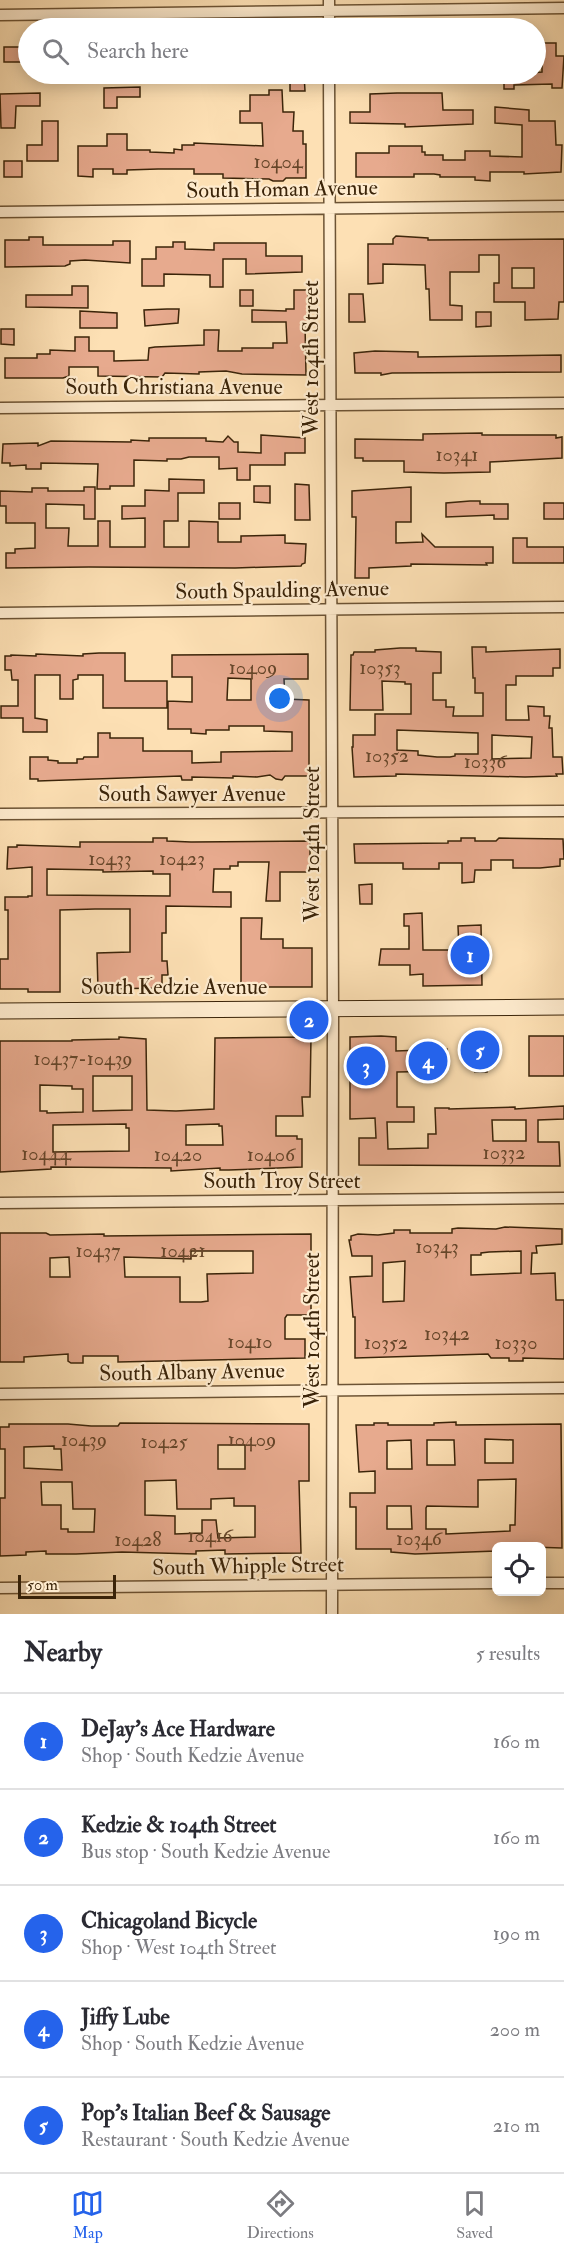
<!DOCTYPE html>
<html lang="en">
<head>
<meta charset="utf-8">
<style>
  :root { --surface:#fff; --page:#f2f2f3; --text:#2b2b33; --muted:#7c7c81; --line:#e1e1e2; --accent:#2563eb }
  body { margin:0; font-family:"IM FELL Double Pica",serif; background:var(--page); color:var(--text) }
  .controls { position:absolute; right:18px; bottom:18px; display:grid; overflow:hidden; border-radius:9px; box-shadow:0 3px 15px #0003 }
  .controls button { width:54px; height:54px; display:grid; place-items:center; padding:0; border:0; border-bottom:2px solid var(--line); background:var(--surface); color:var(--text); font:30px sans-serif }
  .scale { position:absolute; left:18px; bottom:15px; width:98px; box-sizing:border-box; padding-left:6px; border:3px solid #3b2409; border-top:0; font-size:16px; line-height:21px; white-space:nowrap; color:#3b2409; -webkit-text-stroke:4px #feebce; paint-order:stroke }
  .you { position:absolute; left:280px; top:699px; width:21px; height:21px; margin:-15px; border:4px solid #fff; border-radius:50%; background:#1a73e8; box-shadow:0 0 0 9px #1a73e833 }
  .badge { display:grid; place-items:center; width:39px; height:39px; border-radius:50%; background:var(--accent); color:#fff; font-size:20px; font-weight:700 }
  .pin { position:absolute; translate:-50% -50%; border:3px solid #fff; box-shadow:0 2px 6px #0006 }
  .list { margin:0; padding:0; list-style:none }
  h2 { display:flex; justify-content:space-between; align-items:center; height:78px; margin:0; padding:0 24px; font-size:26px }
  h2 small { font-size:20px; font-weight:400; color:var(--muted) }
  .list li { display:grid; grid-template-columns:39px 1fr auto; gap:18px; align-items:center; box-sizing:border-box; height:96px; padding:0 24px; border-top:2px solid var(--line) }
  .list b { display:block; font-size:22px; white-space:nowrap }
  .list p { margin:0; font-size:20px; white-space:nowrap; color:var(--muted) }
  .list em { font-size:20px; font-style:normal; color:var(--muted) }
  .icon { flex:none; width:33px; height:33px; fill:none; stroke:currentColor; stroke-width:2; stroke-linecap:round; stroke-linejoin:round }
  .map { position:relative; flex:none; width:564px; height:1614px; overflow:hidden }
  .search { position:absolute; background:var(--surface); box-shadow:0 3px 15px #0003; left:18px; right:18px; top:18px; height:66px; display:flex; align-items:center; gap:15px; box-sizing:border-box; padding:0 21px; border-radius:33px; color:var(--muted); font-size:22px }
  .sheet { height:558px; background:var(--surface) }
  nav { display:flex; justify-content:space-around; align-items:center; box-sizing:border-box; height:84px; border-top:2px solid var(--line); background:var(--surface); font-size:16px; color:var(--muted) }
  nav a { display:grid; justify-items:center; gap:3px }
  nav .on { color:var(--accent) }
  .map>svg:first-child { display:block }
</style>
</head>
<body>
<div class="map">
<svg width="564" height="1614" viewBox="0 0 564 1614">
  <rect width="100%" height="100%" fill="#fde0b4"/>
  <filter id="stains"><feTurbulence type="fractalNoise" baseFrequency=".00333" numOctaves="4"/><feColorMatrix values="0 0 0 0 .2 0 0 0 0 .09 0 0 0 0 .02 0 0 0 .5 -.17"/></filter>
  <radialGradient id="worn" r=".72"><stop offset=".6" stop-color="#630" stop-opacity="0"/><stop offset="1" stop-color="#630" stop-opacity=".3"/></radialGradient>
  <path fill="#e7aa8e" stroke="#3b2409" stroke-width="1.5" fill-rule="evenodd" d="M542 43H556V56H564L562 88H552V84L514 85V89H504V75L542 72Z
    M4 47H22V62H4Z
    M290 74H304L305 91H290Z
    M140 87V97H117V108H104V88Z
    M269 90H282L283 112H294L293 131H303V144H306V178H286L283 181H273L269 179 223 178V174H194V169H158L127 170V174H113V169H93V177L78 176V146H107V134H127V150H150V152L174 153V149L182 150V145H194V143L263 146 262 123H240V111H250V95H269Z
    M40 93V106H16L15 128H1L0 94Z
    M397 93H442L443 110H473V124L405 127V124L350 123V112H370V94Z
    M495 107 529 110V121H555L556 145H562L561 172 524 174V172H490V181L475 180V177H440V175L434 174H414V177H356V153H389V146H422V152H425V155H443V160H465V151H490V156L522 157V125L495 123Z
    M42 121H58V161H27V145H42Z
    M4 161H22V177H4Z
    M396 236 428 238V240L564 239V302H559L558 319 525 320V302H494V283H499V255H479V272H450V305L462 306V320H430L429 289H426L425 265 383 264V283L368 284V244H393V239ZM512 268H534V288H512Z
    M29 237H43V245H113V241H130V263L85 260 70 261V264L65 266 5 267V240H29Z
    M173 242H185V249L214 250V243H266V256H302V272L246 274V259H223V287H210V275L164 274V286H142V259H156V247H173Z
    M72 286H88V308L26 307V295H72Z
    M240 290H253V306H240Z
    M294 290H308V324H305L306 375 242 374 226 371 199 372V374L165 373 162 377 98 376V367H69V376L63 378H5V358H37V354H50V350L75 351V337H89V351H114V361L148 360 149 348 155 347 204 345V330H219L218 351H242V348H273V343H287L286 322H252V310L286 311V309H294Z
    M349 294H363L365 322H349Z
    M167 309H179L178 323 145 326 144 310Z
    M80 311 117 313V328H80Z
    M476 312H491V326L476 327Z
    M1 329H14V345L1 344Z
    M375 351 418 352V357L561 355V372L392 373 381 375V373H355L354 353Z
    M482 433V435H556V438L562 437V458L490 462V472L444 473 404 472V461H363V458H355V439L423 440V434Z
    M261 435 305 438V453H285V465H250V480H237V468L219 469V457H189L181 459H167V461L134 460V486H110V489H97L98 464 41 463V469H26V465L10 466V463H2L3 444 38 443V446L51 441 131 442V440L149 441V438H206V441L223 442 228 436 234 442H238V452L261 453Z
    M169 479 204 480V493H178V521H164V547H189V521L218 522V542H241V536L285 535V543L306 544 305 563 302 564 301 566 235 568 89 567 6 568V553H15V549L35 548V523H6V506H0V491L32 492V488H48V491H84V487H95V519H84V505L46 504V528H69L68 546H98V521H110V547H145V518L122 519V506H145V490L169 491Z
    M295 484 309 485 310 520H295Z
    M254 486H270V503L254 502Z
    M411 487V522H396V543L423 542 422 534 435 547H493V563H486L487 565 411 564V566L369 568V578H355L356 517H352V491Z
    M470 501H480V504H508V519H494V515L446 517V503Z
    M219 503H240V519H219Z
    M544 503H564V519H544Z
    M513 538H527V547H564V563H513Z
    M472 647H486V652L560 649V668H553V676H516V685H506V720H529L528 706 544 707V716H550L549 728H552L553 757H562L563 774H556L557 776 525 777 396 774V776L354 777 352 747H353V735H375V714H411V684H405V682L382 681 383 710H350L351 655H353L354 652H375V650L400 648H416V651L441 652V673H433V700H446V707H454L453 716H483V693H475V678H473ZM397 730 478 733V754H455V756L450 757H437L418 755V751L397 750ZM492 735 532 737 531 758 492 759Z
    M99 653H125V681H167V708H103V675H78V679L73 680V699H60V675H35V718L47 720V732H23V718H1V706H18V680H12L11 670H5V656H11V655L36 656V654L83 656V654Z
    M308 654V679H284L285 699 309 700V776H285L282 780 276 779 270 775 257 777 233 776V778L192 777V780H182L181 776 38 781V779H30V757H48V760L58 761V763H77V759H83L84 757H98V733H110V738H143V751H192V763L221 762V752L292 751V732L264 731V726H229V730H206V734L191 733V729H168V701L192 702V677H172V655ZM228 678 251 679V700H227Z
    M153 838H167V841L191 842 310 841V872H280V901H266L269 862H238V866H230V869H214L213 892H231V907L166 906V933H162V961H167L168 975H162V988L98 989 97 953 130 952V909H95L60 910V992H28V989H0V959H8V910H5V897H28V896H32V867L7 869 8 847H17V845L80 847V842H153ZM47 869 103 870V872L153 871V874H170V896L47 895Z
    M461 838H475V841H496L499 838 563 839 564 859H560V866L540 868H513V860H491V870H475L474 882 462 883V863H439V869H403V863H355L354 844 448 843V841H461Z
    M372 884V904H360L359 885Z
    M422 913 423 950H459L458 926 481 925 482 985 423 986V974L410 975V965H379L381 949H409V926H404V914Z
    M241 918H262L261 939H283V948H312V987H241Z
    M381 1036 396 1037V1051L447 1049V1071L397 1072V1107H414V1122H387L388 1149 428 1148V1134H436L435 1108H449V1109L515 1107V1109L564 1106V1119L538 1120V1142H559L560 1166 359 1165V1138H376L375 1118 350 1119V1037ZM492 1120H526V1141H493Z
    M472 1036H485L487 1037V1072H475L474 1063H472Z
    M529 1036H564V1076H529Z
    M119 1037 146 1039 147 1110 176 1111 214 1109 215 1038 311 1037 310 1097H302L303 1116H276V1136H297V1139H302V1167L229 1170H220V1168L171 1171V1168L51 1167V1169L0 1172V1041H72V1040L119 1039ZM93 1076H132V1110L93 1111ZM40 1085 72 1086V1089H83V1112L47 1113V1111H40ZM126 1124V1128H129V1151L53 1152V1125ZM219 1124V1126H222L223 1145H186V1125Z
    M505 1227 562 1229V1244L536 1246 537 1253H532L531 1274 555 1273 556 1300H564V1359L523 1358V1361H509V1358H491L488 1354 355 1358V1317H353L350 1277 372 1276V1256H352L349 1240H351V1236L358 1234 378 1235 394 1233V1230H410V1233H452V1229L458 1228 496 1229ZM521 1251V1273L471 1275V1255H481V1253L489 1252ZM405 1261 404 1301 383 1302V1263Z
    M0 1233H46L50 1235 104 1234V1236L311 1234V1315H287L285 1318V1339H305V1358L118 1362V1356H83V1363H71L68 1361V1354L24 1357V1362H0ZM191 1251H253V1273L207 1274 208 1301 201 1302H180V1277H125L124 1257 191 1259ZM69 1257 70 1277H50V1258Z
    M456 1422V1425L561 1424 562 1548 496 1546V1551L415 1554 391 1552V1549H356V1507H350V1493H375V1471L359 1472 356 1425H374V1423H388V1425H434V1423ZM485 1439 513 1440V1463H485ZM411 1440 412 1469H387V1441ZM427 1440H454L455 1465H427ZM516 1479 515 1525H510V1531L446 1534V1529H426V1508L427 1506 478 1507V1480ZM387 1506H411L412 1529H387Z
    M120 1423 309 1424V1481H299L301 1553 225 1554V1550L196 1551V1554L122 1552 76 1554H46V1551L26 1552V1555L0 1556V1498H5V1449H0V1427H9V1424H68L91 1426H118ZM218 1445H245V1469H218ZM54 1446V1449H61L62 1470 24 1468V1447ZM176 1480 177 1509H211V1499L234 1498V1506H255V1537L218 1538 216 1520H202V1533L175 1534V1516L145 1515V1481ZM41 1482H72L73 1509H95L94 1532H68V1529H61V1505H42Z"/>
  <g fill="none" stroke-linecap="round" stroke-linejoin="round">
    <g stroke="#6c5334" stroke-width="13">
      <path id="street" d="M329 0V28
        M0 15 564 8
        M329 74 333 1009 332 1614
        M0 212 564 206
        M0 408 564 403
        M0 613 564 607
        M0 814 564 811
        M0 1203 564 1198
        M0 1394 564 1388
        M542 1583H564
        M0 1588 496 1583"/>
    </g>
    <g stroke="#3b2409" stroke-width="17">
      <path id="secondary" d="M0 1011 564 1007"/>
    </g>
    <use href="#street" stroke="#feebce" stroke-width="10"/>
    <use href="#secondary" stroke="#feebce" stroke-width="15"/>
  </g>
  <g text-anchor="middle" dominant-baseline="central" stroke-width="4.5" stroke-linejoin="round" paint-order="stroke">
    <g font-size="20" fill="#66462a">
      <text x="278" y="161">10404</text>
      <text x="457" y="454">10341</text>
      <text x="253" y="667">10409</text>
      <text x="380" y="667">10353</text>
      <text x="387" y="755">10352</text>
      <text x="485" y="761">10336</text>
      <text x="110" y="858">10433</text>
      <text x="182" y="858">10423</text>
      <text x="83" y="1058">10437-10439</text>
      <text x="504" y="1152">10332</text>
      <text x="46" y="1153">10444</text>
      <text x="178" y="1154">10420</text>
      <text x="271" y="1154">10406</text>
      <text x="437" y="1246">10343</text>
      <text x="98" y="1250">10437</text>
      <text x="183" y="1250">10421</text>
      <text x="447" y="1333">10342</text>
      <text x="250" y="1341">10410</text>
      <text x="386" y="1342">10352</text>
      <text x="516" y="1342">10330</text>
      <text x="84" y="1439">10439</text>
      <text x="252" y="1439">10409</text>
      <text x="164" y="1441">10425</text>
      <text x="210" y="1535">10416</text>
      <text x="419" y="1538">10346</text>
      <text x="138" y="1539">10428</text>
    </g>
    <g font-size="22" fill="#3b2409" stroke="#feebce">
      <text transform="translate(282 189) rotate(-1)">South Homan Avenue</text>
      <text transform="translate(311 358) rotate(-90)">West 104th Street</text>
      <text x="174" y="387">South Christiana Avenue</text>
      <text transform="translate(282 590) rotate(-1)">South Spaulding Avenue</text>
      <text x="192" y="794">South Sawyer Avenue</text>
      <text transform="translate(312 844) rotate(-90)">West 104th Street</text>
      <text x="174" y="987">South Kedzie Avenue</text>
      <text x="282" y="1181">South Troy Street</text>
      <text transform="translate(312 1330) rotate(-90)">West 104th Street</text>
      <text transform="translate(192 1372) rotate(-1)">South Albany Avenue</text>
      <text transform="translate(248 1566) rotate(-1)">South Whipple Street</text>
    </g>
  </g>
  <rect width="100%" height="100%" filter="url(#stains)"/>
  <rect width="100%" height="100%" fill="url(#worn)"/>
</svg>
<div class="controls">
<button><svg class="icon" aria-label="locate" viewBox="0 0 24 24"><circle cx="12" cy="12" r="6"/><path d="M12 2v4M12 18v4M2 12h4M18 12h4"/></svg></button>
</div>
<div class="scale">50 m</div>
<div class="you"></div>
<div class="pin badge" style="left:470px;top:955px">1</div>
<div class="pin badge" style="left:309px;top:1020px">2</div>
<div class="pin badge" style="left:366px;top:1066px">3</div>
<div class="pin badge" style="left:428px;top:1061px">4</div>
<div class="pin badge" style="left:480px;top:1050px">5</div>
<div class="search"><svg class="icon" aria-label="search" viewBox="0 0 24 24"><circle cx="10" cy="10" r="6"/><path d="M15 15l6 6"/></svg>Search here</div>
</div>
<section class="sheet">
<h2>Nearby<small>5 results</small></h2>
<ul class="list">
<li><span class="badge">1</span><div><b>DeJay's Ace Hardware</b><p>Shop · South Kedzie Avenue</p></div><em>160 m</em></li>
<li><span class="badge">2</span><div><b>Kedzie &amp; 104th Street</b><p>Bus stop · South Kedzie Avenue</p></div><em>160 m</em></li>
<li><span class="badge">3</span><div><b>Chicagoland Bicycle</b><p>Shop · West 104th Street</p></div><em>190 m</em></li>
<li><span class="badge">4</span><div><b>Jiffy Lube</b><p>Shop · South Kedzie Avenue</p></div><em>200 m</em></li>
<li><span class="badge">5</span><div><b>Pop's Italian Beef &amp; Sausage</b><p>Restaurant · South Kedzie Avenue</p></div><em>210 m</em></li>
</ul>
</section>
<nav>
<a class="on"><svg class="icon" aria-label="map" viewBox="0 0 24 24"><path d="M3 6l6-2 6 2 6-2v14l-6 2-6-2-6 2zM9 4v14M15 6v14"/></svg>Map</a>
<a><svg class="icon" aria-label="directions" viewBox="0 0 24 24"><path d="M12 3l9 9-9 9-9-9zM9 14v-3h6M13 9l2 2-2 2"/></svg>Directions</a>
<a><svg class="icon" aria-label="saved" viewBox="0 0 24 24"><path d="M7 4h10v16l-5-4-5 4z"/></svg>Saved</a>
</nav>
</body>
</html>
